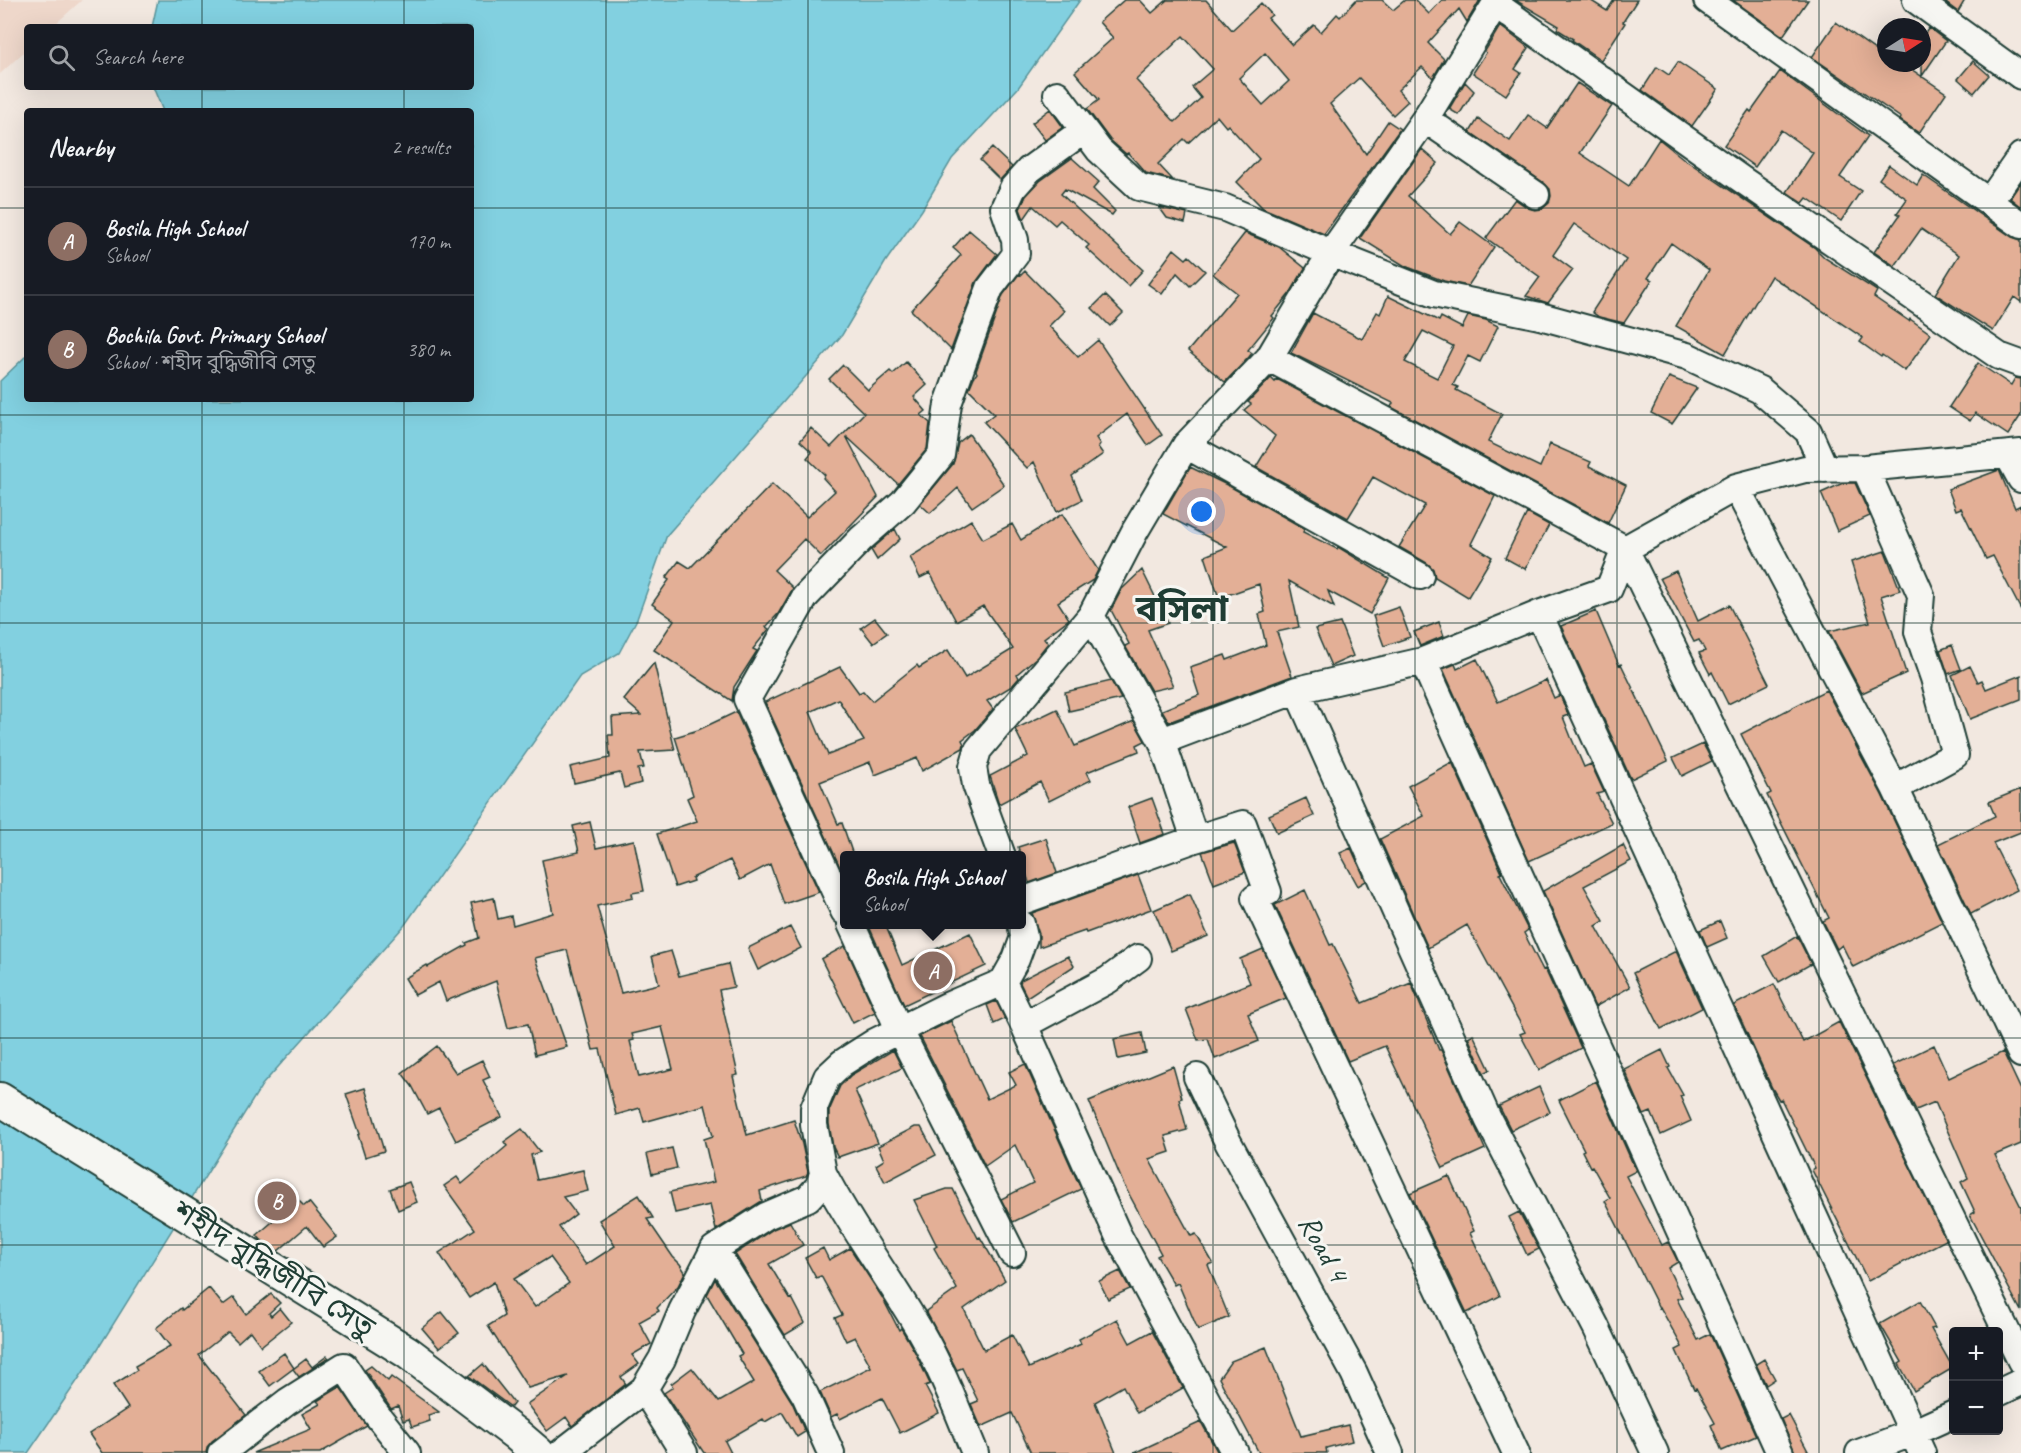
<!DOCTYPE html>
<html lang="en">
<head>
<meta charset="utf-8">
<style>
  :root { --surface:#171b24; --page:#242831; --text:#f1f3f6; --muted:#9ea1a6; --line:#363941; --accent:#db2777 }
  body { margin:0; font-family:Caveat,"Noto Sans Bengali",sans-serif; background:var(--page); color:var(--text) }
  .controls { position:absolute; right:18px; bottom:18px; display:grid; overflow:hidden; border-radius:6px; box-shadow:0 6px 24px #0002 }
  .controls button { width:54px; height:54px; display:grid; place-items:center; padding:0; border:0; border-bottom:2px solid var(--line); background:var(--surface); color:var(--text); font:30px sans-serif }
  .compass { position:absolute; left:1877px; top:18px; width:54px; height:54px; border-radius:50%; background:var(--surface); box-shadow:0 6px 24px #0002; rotate:78deg }
  .you { position:absolute; left:1202px; top:512px; width:21px; height:21px; margin:-15px; border:4px solid #fff; border-radius:50%; background:#1a73e8; box-shadow:0 0 0 9px #1a73e833 }
  .badge { display:grid; place-items:center; width:39px; height:39px; border-radius:50%; background:var(--accent); color:#fff; font-size:20px; font-weight:700 }
  .pin { position:absolute; translate:-50% -50%; border:3px solid #fff; box-shadow:0 2px 6px #0006 }
  .popup { position:absolute; left:840px; top:851px; width:186px; height:78px; box-sizing:border-box; display:grid; place-content:center; border-radius:6px; background:var(--surface); filter:drop-shadow(0 2px 4px #0005); font-size:20px; white-space:nowrap; color:var(--muted) }
  .popup b { font-size:22px; color:var(--text) }
  .popup::after { content:''; position:absolute; left:50%; top:100%; margin-left:-12px; border:12px solid transparent; border-top-color:var(--surface) }
  .list { margin:0; padding:0; list-style:none }
  h2 { display:flex; justify-content:space-between; align-items:center; height:78px; margin:0; padding:0 24px; font-size:26px }
  h2 small { font-size:20px; font-weight:400; color:var(--muted) }
  .list li { display:grid; grid-template-columns:39px 1fr auto; gap:18px; align-items:center; box-sizing:border-box; height:108px; padding:0 24px; border-top:2px solid var(--line) }
  .list b { display:block; font-size:22px; white-space:nowrap }
  .list p { margin:0; font-size:20px; white-space:nowrap; color:var(--muted) }
  .list em { font-size:20px; font-style:normal; color:var(--muted) }
  .icon { flex:none; width:33px; height:33px; fill:none; stroke:currentColor; stroke-width:2; stroke-linecap:round; stroke-linejoin:round }
  .map { position:relative; flex:none; width:2021px; height:1453px; overflow:hidden }
  .search { position:absolute; background:var(--surface); box-shadow:0 6px 24px #0002; left:24px; top:24px; width:450px; height:66px; display:flex; align-items:center; gap:15px; box-sizing:border-box; padding:0 21px; border-radius:6px; color:var(--muted); font-size:22px }
  .panel { position:absolute; background:var(--surface); box-shadow:0 6px 24px #0002; left:24px; top:108px; width:450px; height:294px; border-radius:6px }
  .map>svg:first-child { display:block }
</style>
</head>
<body>
<div class="map">
<svg width="2021" height="1453" viewBox="0 0 2021 1453">
  <rect width="100%" height="100%" fill="#f2e8e0"/>
  <filter id="ink" filterUnits="userSpaceOnUse"><feTurbulence type="fractalNoise" baseFrequency=".0167" numOctaves="2"/><feDisplacementMap in="SourceGraphic" scale="12" xChannelSelector="R" yChannelSelector="G"/><feConvolveMatrix kernelMatrix="1 2 1 2 8 2 1 2 1" color-interpolation-filters="sRGB"/></filter>
  <g filter="url(#ink)">
    <path fill="#eed7ca" d="M0 0H82L52 27H27V49L0 74Z"/>
    <path fill="#82d0e0" stroke="#5a959b" stroke-width="1.5" d="M158 0H1080L1018 88 952 159 922 210 886 261 842 335 667 535 637 619 619 653 580 676 404 926 262 1085 86 1368 28 1453H0V381L27 355V399H471V111H163L153 87H471V27H152Z"/>
    <path fill="#e3af96" stroke="#1f3d34" stroke-width="1.5" fill-rule="evenodd" d="M1124 0H1140L1152 13 1167 0H1206L1232 30 1261 3 1272 15 1268 18 1292 45 1314 25 1321 32 1337 14 1340 17 1356 0H1382L1393 10 1405 0H1415L1429 14 1442 0H1480L1467 22 1459 9 1428 43 1444 59 1433 78 1422 67 1398 90 1408 101 1393 115 1359 78 1330 104 1366 154 1388 121 1400 129 1324 234 1263 208 1237 182 1259 159 1228 125 1226 127 1217 116 1188 143 1184 139 1158 164 1173 180 1146 173 1128 153 1126 154 1110 140 1087 109 1099 100 1075 72 1113 38 1099 22ZM1183 36 1213 69 1192 87 1201 98 1175 122 1136 80ZM1265 53 1289 81 1263 105 1239 78Z
      M1515 0H1590L1607 11 1614 0H1637L1623 22 1625 23 1601 60 1572 40 1573 39 1557 29 1559 26Z
      M1733 0H1808L1783 36Z
      M1948 0H1965L1958 12 1946 3Z
      M1836 22 1886 58V63H1902L1946 93 1919 133 1900 120 1901 118 1812 57Z
      M1500 26 1529 48 1515 69 1521 73 1506 95 1473 73 1486 53 1485 51Z
      M1929 28 1946 41 1922 76V37Z
      M1973 61 1989 75 1974 93 1958 79Z
      M1678 62 1718 89 1692 126 1642 90 1657 67 1669 75Z
      M1780 71 1868 136 1840 177 1861 191 1841 221 1807 198 1803 203 1787 192 1813 153 1781 130 1755 167 1724 145 1749 110 1751 112Z
      M1465 82 1474 91 1459 115 1449 109Z
      M1577 83 1612 106 1580 153 1629 186 1659 139 1684 159 1815 248 1825 258 1877 291 1874 297 1909 321 1910 319 1931 334 1905 371 1882 355 1881 357 1860 342 1863 338 1771 276 1725 354 1676 326 1709 270 1671 243 1648 278 1652 280 1624 323 1599 317 1592 312 1626 260 1574 224 1553 255 1573 270 1548 303 1526 296 1540 277 1486 238 1515 199 1528 208 1535 210 1542 209 1549 203 1551 196 1550 189 1544 183 1470 132 1478 119 1510 141 1528 115 1547 128Z
      M1050 109 1063 127 1045 140 1032 123Z
      M992 148 1012 167 1000 180 980 160Z
      M1422 149 1438 163 1408 196 1450 234 1460 222 1494 247 1468 286 1444 281 1405 266 1360 238Z
      M1072 158 1099 182 1093 189 1115 211 1112 215 1065 189 1061 194 1143 270 1128 286 1086 248 1089 245 1060 220 1055 225 1033 206 1024 219 1020 209 1026 196 1040 181Z
      M1889 165 1917 185 1923 175 2012 237 2021 240V302L2014 297 1993 331 1935 294 1959 255 1921 229 1895 266 1874 252 1900 215 1897 213 1907 199 1879 179Z
      M2021 182V207L2010 198Z
      M1159 207 1187 214 1185 223 1167 218Z
      M969 230 997 254 976 282 951 350 911 310 961 255 953 248Z
      M1245 233 1279 247 1305 268 1291 292 1272 316 1274 318 1248 350 1252 353 1249 357 1225 382 1188 351 1237 293 1213 274Z
      M1174 249 1186 259 1189 256 1205 271 1190 286 1177 273 1162 294 1148 284Z
      M1025 271 1064 311 1049 326 1078 357 1098 340 1162 435 1148 445 1127 414 1096 438 1100 444 1098 447 1103 454 1072 476 1082 500 1057 512 1034 462 1027 468 984 422 994 414 969 389 974 377 977 373 976 371 1003 295 1019 274 1021 275Z
      M1105 295 1123 313 1110 326 1092 308Z
      M1388 296 1439 321 1441 317 1462 328 1468 316 1486 320 1498 326 1480 362 1468 356 1453 385 1458 387 1456 390 1502 414 1488 442 1540 467 1550 444 1591 462 1589 466 1626 485 1608 523 1391 407 1393 403 1291 353 1313 313 1362 339 1377 312 1380 314ZM1423 331 1453 346 1437 378 1405 362Z
      M906 362 927 385 914 397 926 411 921 415 930 423 927 449 898 484 846 436 878 497 821 556 804 539 774 570 793 588 778 614 766 627 769 629 753 649 757 651 734 687 732 701 654 650 674 620 652 604 669 580 666 578 679 561 690 568 772 484 807 517 835 491 823 478 825 475 807 458 812 452 800 441 811 428 831 447 864 413 829 379 843 365 868 390 890 371 893 374Z
      M1978 363 2011 385 2015 378 2021 379V415L2008 435 1975 413 1970 421 1949 407Z
      M1669 377 1697 388 1672 424 1651 413Z
      M1271 378 1275 382 1277 379 1495 496 1471 544 1492 557 1468 597 1435 577 1433 569 1427 563 1399 547 1425 505 1373 477 1348 518 1256 467 1275 436 1244 410 1251 404 1248 402Z
      M969 434 1004 485 972 507 958 488 930 513 920 504 953 464 958 443Z
      M1190 467 1231 487 1305 529 1303 532 1337 549 1338 547 1389 578 1370 614 1328 591 1334 607 1289 581 1299 627 1277 632 1292 676 1169 722 1162 710 1199 695 1190 667 1225 655 1227 660 1266 645 1259 614 1265 612 1259 584 1219 598 1205 556 1227 547 1163 514Z
      M1999 470 2015 508 2021 505V610L1993 556 1986 559 1961 508 1956 510 1948 489Z
      M1843 483H1855L1870 516 1837 531 1821 493Z
      M1527 513 1549 525 1525 569 1505 558Z
      M1062 514 1098 570 1093 580 1058 602 1069 619 1044 638 1048 643 1037 657 1017 674 1019 678 1012 686 987 701 993 709 975 730 962 740 964 744 963 748 922 771 917 758 875 775 870 762 820 782 838 824 842 823 853 855H844V876L765 702 840 667 859 693 863 691 872 701 917 665 919 668 948 650 965 678 1013 649 983 606 956 621 930 573 920 578 910 557 971 520 983 539 1012 524 1021 540ZM838 699 864 741 828 755 810 712Z
      M895 529 900 539 877 560 871 550Z
      M1885 551 1900 590 1881 596 1906 673 1862 693 1829 631 1870 622 1851 562Z
      M1142 570 1168 623 1148 630 1173 686 1151 691 1125 646 1129 644 1111 610 1122 589Z
      M1676 571 1698 621 1729 605 1769 684 1728 704 1712 672 1710 674 1699 653 1705 651 1699 640 1694 642 1660 578Z
      M1399 607 1410 637 1384 646 1373 616Z
      M1596 611 1619 665 1621 664 1668 761 1631 779 1561 626Z
      M875 618 887 633 873 643 861 628Z
      M1439 622 1444 636 1420 646 1414 632Z
      M1340 623 1353 656 1331 666 1315 629Z
      M1952 645 1961 669 1948 674 1940 650Z
      M1477 659 1498 702 1546 680 1554 698 1560 695 1568 715 1563 717 1571 737 1584 767 1591 764 1604 792 1597 794 1612 823 1529 861 1443 669 1455 664 1457 669Z
      M654 663 675 750 640 752 644 768 638 769 641 783 624 788 620 773 574 783 570 767 610 758 608 735H613L612 717 641 715 624 700Z
      M1970 666 1978 682 1982 680 1986 689 2021 675V699L1970 719 1952 675Z
      M1111 681 1121 699 1069 711 1065 692Z
      M1826 690 1882 795 1942 922 1853 967 1842 945 1837 949 1823 921 1829 918 1767 795 1771 793 1741 734Z
      M1057 709 1075 746 1134 721 1145 741 1137 745 1139 751 1087 772 1091 780 1049 801 1040 782 999 804 990 776 1028 756 1015 729Z
      M736 712 819 892 784 904 770 864 740 880 730 860 692 878 693 881 675 887 657 834 697 821 687 798 693 795 675 737 698 730Z
      M1703 744 1712 761 1682 776 1673 758Z
      M1452 762 1502 873 1500 874 1528 930 1524 933 1543 970 1545 969 1581 1048 1539 1070 1520 1034 1525 1032 1467 925 1428 948 1380 839 1424 816 1408 786Z
      M2021 789V832L1993 843 2017 890 1971 914 1938 844 1995 816 1989 802Z
      M1152 798 1165 834 1140 843 1128 807Z
      M1306 798 1314 816 1277 833 1269 815Z
      M590 822 596 848 634 840 644 891 632 893 633 898 597 906 621 993 659 984 652 956 671 951 679 976 728 964 734 987 719 990 738 1075 733 1076 747 1135 794 1120 802 1144 808 1172 806 1176 760 1191 762 1201 716 1230 710 1205 675 1213 670 1192 714 1182 704 1139 713 1136 705 1105 644 1122 640 1108 616 1115 600 1049 593 1050 567 950 535 958 567 1047 535 1055 528 1024 508 1028 496 981 446 1001 439 982 415 995 405 978 427 965 428 967 467 945 466 943 479 938 471 903 494 898 498 919 511 916 513 925 553 913 542 860 579 852 573 826ZM662 1027 673 1069 639 1077 630 1041 634 1040 632 1034Z
      M1046 838 1057 873 1029 883 1018 847Z
      M1234 843 1245 872 1214 884 1202 852Z
      M1623 845 1631 861 1584 886 1604 921 1596 926 1630 987 1595 1007 1543 891Z
      M1351 848 1366 881 1358 886 1340 853Z
      M1138 875 1151 909 1086 933 1085 931 1039 947V934L1032 913Z
      M1305 890 1330 945 1333 944 1362 1003 1411 983 1439 1050H1441L1485 1149 1443 1168 1385 1046 1348 1061 1275 905Z
      M1190 894 1208 936 1171 951 1154 910Z
      M1720 921 1727 938 1707 947 1700 930Z
      M868 924H885L902 965 970 933 986 966 904 1005Z
      M790 927 801 948 758 970 748 948Z
      M1797 936 1811 964 1779 982 1764 956Z
      M845 946 875 1012 853 1023 821 959Z
      M1263 949 1286 998 1248 1014 1259 1041 1215 1059 1208 1039 1198 1040 1186 1009 1250 983 1240 959Z
      M1676 951 1702 1008 1661 1029 1633 973Z
      M1068 956 1074 966 1027 997 1020 983 1021 980Z
      M1774 984 1803 1042 1839 1022 1946 1240 1868 1281 1812 1170 1815 1168 1781 1099 1779 1100 1772 1088 1734 1005Z
      M996 1001 1005 1019 994 1024 987 1005Z
      M951 1021 987 1099 1016 1085 1009 1072 1025 1064 1081 1189 1013 1222 1001 1199 1033 1183 1015 1145 985 1166 920 1036Z
      M1142 1033 1146 1053 1118 1059 1114 1039Z
      M1473 1034 1490 1070 1484 1073 1468 1037Z
      M1934 1045 1949 1078 2003 1052 2021 1090V1144L1995 1155 2021 1207V1311L1970 1215 1975 1212 1961 1182 1968 1178 1935 1102 1916 1110 1893 1065Z
      M437 1046 456 1073 482 1060 490 1077 483 1080 502 1117 456 1141 439 1108 427 1114 412 1086 402 1073Z
      M893 1050 902 1068 855 1090 878 1143 838 1157 833 1147 829 1124V1111L840 1086 851 1075Z
      M1662 1050 1670 1067 1668 1068 1683 1095 1680 1096 1691 1121 1661 1135 1651 1112 1644 1115 1624 1069Z
      M1173 1066 1182 1098 1179 1099 1187 1130 1165 1136 1170 1152 1149 1159 1191 1236 1196 1234 1213 1263 1208 1265 1229 1317 1198 1330 1178 1283 1174 1285 1157 1256 1161 1254 1123 1183 1089 1101Z
      M1596 1081 1636 1171 1626 1176 1662 1245 1668 1242 1678 1262 1668 1268 1682 1297 1677 1299 1698 1340 1710 1334 1756 1436 1722 1451 1711 1425 1715 1423 1696 1388 1694 1389 1676 1350 1682 1347 1660 1307 1659 1308 1605 1201 1610 1198 1592 1166 1590 1167 1582 1151 1584 1150 1559 1100Z
      M1539 1087 1550 1112 1511 1130 1499 1106Z
      M365 1088 384 1151 365 1157 358 1135 360 1134 346 1094Z
      M915 1127H921L936 1155 885 1182 876 1165 884 1160 878 1146Z
      M522 1129 540 1152 531 1155 537 1180 583 1170 588 1191 563 1197 576 1214 559 1227 586 1265 615 1246 599 1220 639 1195 653 1218 647 1219 673 1257 680 1264 685 1272 678 1286 657 1308 659 1311 639 1322 651 1344 632 1355 639 1364 621 1377 626 1384 572 1426 566 1417 547 1431 527 1404 568 1376 528 1388 488 1326 504 1316 494 1282 469 1298 439 1253 475 1229 444 1186 457 1177 462 1184 507 1146 504 1142ZM550 1257 569 1283 535 1307 514 1279Z
      M672 1148 677 1168 652 1174 647 1154Z
      M1449 1176 1474 1231 1470 1233 1500 1296 1467 1313 1410 1193Z
      M409 1182 417 1202 398 1210 390 1189Z
      M947 1189H953L978 1238 980 1237 1005 1280 964 1309 984 1350 1012 1335 1029 1368 1081 1344 1079 1339 1117 1319 1130 1343 1152 1331 1183 1388 1137 1413 1123 1386 1095 1402 1116 1453H1031L1012 1413 981 1427 971 1404 978 1401 962 1368 957 1370 926 1311 957 1289 934 1248 937 1246 914 1200Z
      M298 1200 304 1206 309 1202 337 1237 323 1247 307 1226 278 1251 261 1240 257 1235Z
      M1519 1212 1539 1249 1527 1255 1509 1217Z
      M790 1222 803 1245 769 1264 790 1299 792 1298 805 1323 785 1335 735 1254 773 1229Z
      M823 1248 829 1260 850 1248 882 1297 899 1330 901 1328 915 1352 930 1384 925 1386 939 1413 900 1433 882 1398 840 1419 837 1414 831 1417 820 1392 871 1367 855 1337 846 1341 835 1318 842 1315 821 1276 816 1278 805 1258Z
      M1120 1271 1130 1289 1108 1299 1099 1281Z
      M715 1279 792 1402 805 1432 797 1437 782 1412 765 1422 763 1419 725 1441 731 1453H704L664 1393 673 1387 671 1384 692 1368 719 1402 754 1382 738 1356 742 1354 707 1295Z
      M209 1288 223 1305 234 1297 246 1314 271 1294 280 1303 269 1313 271 1316 280 1308 291 1322 261 1346 250 1331 238 1342 228 1332 199 1355 246 1415 212 1441 207 1447 206 1453H102L89 1434 128 1408 113 1385 137 1370 135 1366 170 1346 156 1328 181 1308 182 1310Z
      M1920 1301 1935 1328 1931 1329 1953 1368 1914 1391 1899 1364 1902 1362 1880 1324Z
      M442 1312 459 1333 439 1348 422 1328Z
      M1266 1347 1301 1436 1348 1425 1352 1441 1326 1448 1327 1453H1259L1219 1378 1231 1361Z
      M284 1353 294 1368 270 1386 259 1371Z
      M327 1356 329 1358 299 1377 293 1369 306 1359 312 1367Z
      M1764 1359 1775 1379 1766 1385 1756 1364Z
      M483 1364 514 1403 511 1407 469 1376Z
      M371 1366 388 1381 391 1377 439 1412 428 1415 430 1421 412 1427 409 1419 403 1421 398 1406 391 1409 365 1370Z
      M340 1387 367 1426 320 1453H253L311 1429 302 1414 320 1404 317 1401Z
      M1789 1415 1809 1453H1795L1781 1419Z
      M1201 1422 1218 1453H1134Z"/>
    <g fill="none" stroke-linecap="round" stroke-linejoin="round">
      <g stroke="#1f3d34" stroke-width="30">
        <path id="minor" d="M1707 0 2021 225
          M1916 0 2021 76
          M1495 4 1741 179 1999 356 2021 364
          M1057 94 1099 150 1139 187 1225 208 1331 253 1434 294 1540 316 1687 356 1760 390 1808 431 1825 469
          M1425 119 1536 195
          M1989 202 2021 156
          M1269 358 1625 549 2021 1361
          M1186 445 1420 576
          M2008 455 2021 479
          M1865 468 1921 595 1918 632 1934 678 1955 755 1895 788
          M1736 487 1895 788 2021 1054
          M1539 614 1922 1453
          M1423 661 1780 1453
          M1297 690 1488 1119 1596 1327 1655 1453
          M1162 741 1297 690 1423 661 1539 614 1609 589 1625 549 1736 487 1805 469 1865 468 2021 453
          M1195 839 1243 824 1268 892 1255 898 1516 1453
          M1002 856 976 785 973 767 978 750 1091 616 1135 531 1186 445 1269 358 1331 253 1425 119 1498 0
          M1022 901 1195 839 1162 741 1091 616
          M844 911 747 699 805 597 861 539 903 502 941 455 948 404 975 328 990 288 1016 254 1015 240 1004 208 1013 188 1029 170 1084 130
          M851 924 899 1029 1012 1253
          M1003 982 1024 1025 1118 1235 1235 1453
          M1024 1025 1108 980 1138 958
          M1197 1077 1228 1142 1354 1373 1390 1453
          M823 1173C851 1228 889 1277 920 1331 942 1369 958 1412 975 1453
          M714 1249 805 1395 831 1453
          M644 1389 684 1453
          M1998 1393 2021 1382
          M221 1453 287 1402 344 1366 373 1410 407 1453
          M561 1453 644 1389 662 1359 682 1311 714 1249 766 1216 808 1198 819 1186 823 1173 814 1125V1108L827 1077 842 1063 875 1042 947 1006 1003 982 1016 959 1024 937 1021 924
          M1859 1453 1912 1433 1954 1414"/>
      </g>
      <g stroke="#1f3d34" stroke-width="36">
        <path id="major" d="M0 1099 407 1352 517 1435 538 1453"/>
      </g>
      <use href="#minor" stroke="#f6f6f2" stroke-width="26"/>
      <use href="#major" stroke="#f6f6f2" stroke-width="32"/>
    </g>
  </g>
  <path fill="none" stroke="#1f3d34" stroke-width="1.5" stroke-opacity="0.55" d="M202 0V27M404 0V27M606 0V1453M808 0V1453M1010 0V1453M1213 0V1453M1415 0V1453M1617 0V1453M1819 0V1453M202 87V111M404 87V111M0 208H27M471 208H2021M202 399V1453M404 399V1453M0 415H2021M0 623H2021M0 830H2021M0 1038H2021M0 1245H2021"/>
  <g text-anchor="middle" dominant-baseline="central" stroke-width="6" stroke-linejoin="round" paint-order="stroke">
    <g font-size="30" fill="#1f3d34" stroke="#f6f6f2">
      <text transform="translate(1324 1248) rotate(61)">Road 4</text>
      <text transform="translate(274 1269) rotate(32)">শহীদ বুদ্ধিজীবি সেতু</text>
    </g>
    <g font-size="36" font-weight="bold" fill="#1f3d34" stroke="#f6f6f2">
      <text x="1182" y="609">বসিলা</text>
    </g>
  </g>
</svg>
<div class="controls">
<button>+</button>
<button>−</button>
</div>
<svg class="compass" viewBox="-18 -18 36 36"><path d="M0-13l5 13h-10z" fill="#e53935"/><path d="M0 13l5-13h-10z" fill="#9ea1a6"/></svg>
<div class="you"></div>
<div class="pin badge" style="left:933px;top:971px;background:#8d6e63">A</div>
<div class="popup"><b>Bosila High School</b>School</div>
<div class="pin badge" style="left:277px;top:1201px;background:#8d6e63">B</div>
<div class="search"><svg class="icon" aria-label="search" viewBox="0 0 24 24"><circle cx="10" cy="10" r="6"/><path d="M15 15l6 6"/></svg>Search here</div>
<section class="panel">
<h2>Nearby<small>2 results</small></h2>
<ul class="list">
<li><span class="badge" style="background:#8d6e63">A</span><div><b>Bosila High School</b><p>School</p></div><em>170 m</em></li>
<li><span class="badge" style="background:#8d6e63">B</span><div><b>Bochila Govt. Primary School</b><p>School · শহীদ বুদ্ধিজীবি সেতু</p></div><em>380 m</em></li>
</ul>
</section>
</div>
</body>
</html>
